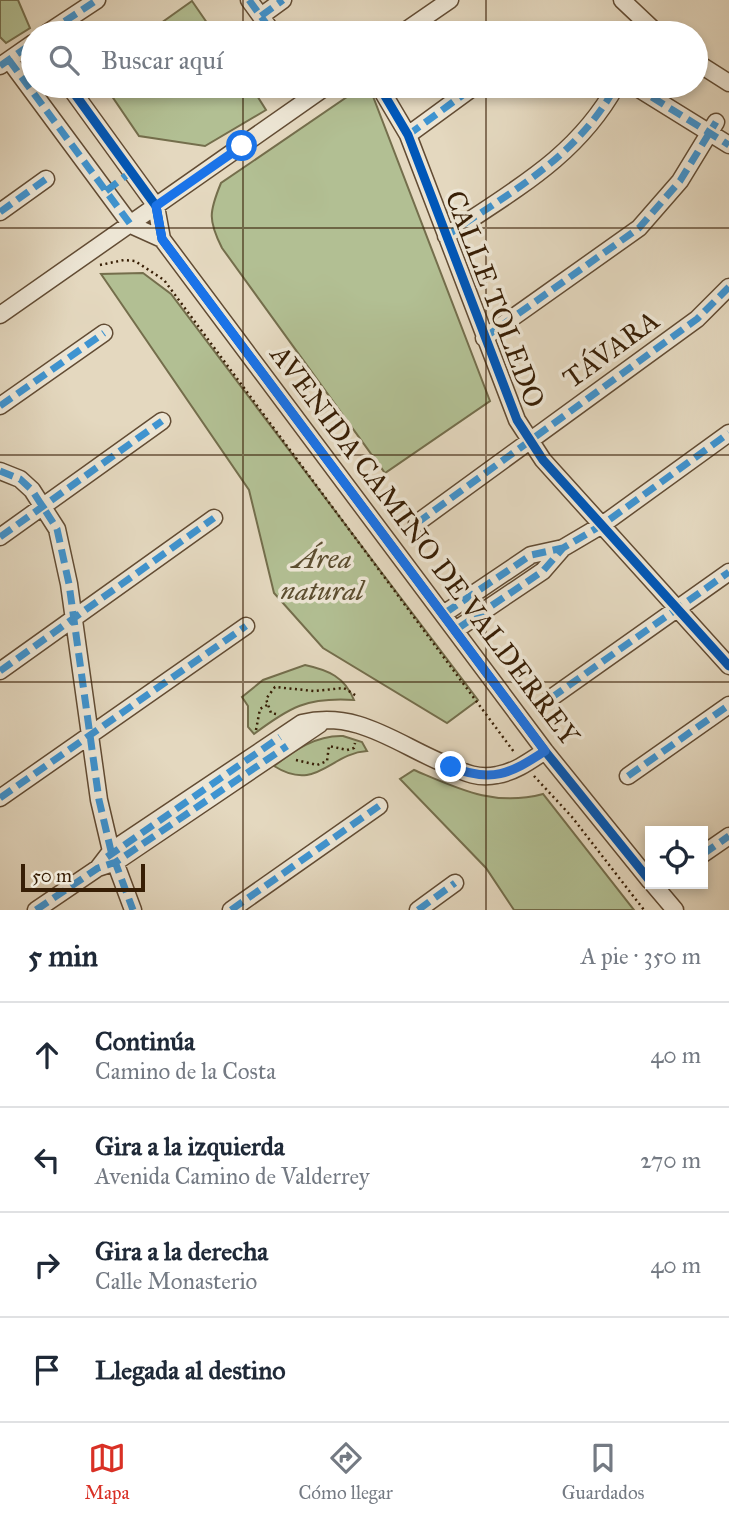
<!DOCTYPE html>
<html lang="es">
<head>
<meta charset="utf-8">
<style>
  :root { --surface:#fff; --page:#f2f2f3; --text:#1f2937; --muted:#747a83; --line:#e0e1e3; --accent:#d93025 }
  body { margin:0; font-family:"IM FELL Great Primer",serif; background:var(--page); color:var(--text) }
  .controls { position:absolute; right:21px; bottom:21px; display:grid; overflow:hidden; border-radius:0px; box-shadow:0 4px 10px #0003 }
  .controls button { width:63px; height:63px; display:grid; place-items:center; padding:0; border:0; border-bottom:2px solid var(--line); background:var(--surface); color:var(--text); font:35px sans-serif }
  .scale { position:absolute; left:21px; bottom:18px; width:124px; box-sizing:border-box; padding-left:7px; border:4px solid #371e05; border-top:0; font-size:19px; line-height:24px; white-space:nowrap; color:#371e05; -webkit-text-stroke:5px #ede6d5; paint-order:stroke }
  .stop { position:absolute; width:21px; height:21px; margin:-16px; border:5px solid #1a73e8; border-radius:50%; background:#fff }
  .stop.end { background:#1a73e8; border-color:#fff; box-shadow:0 2px 7px #0008 }
  .list { margin:0; padding:0; list-style:none }
  h2 { display:flex; justify-content:space-between; align-items:center; height:91px; margin:0; padding:0 28px; font-size:30px }
  h2 small { font-size:23px; font-weight:400; color:var(--muted) }
  .list li { display:grid; grid-template-columns:46px 1fr auto; gap:21px; align-items:center; box-sizing:border-box; height:105px; padding:0 28px; border-top:2px solid var(--line) }
  .list b { display:block; font-size:26px; white-space:nowrap }
  .list p { margin:0; font-size:23px; white-space:nowrap; color:var(--muted) }
  .list em { font-size:23px; font-style:normal; color:var(--muted) }
  .icon { flex:none; width:38px; height:38px; fill:none; stroke:currentColor; stroke-width:2; stroke-linecap:round; stroke-linejoin:round }
  .map { position:relative; flex:none; width:729px; height:910px; overflow:hidden }
  .search { position:absolute; background:var(--surface); box-shadow:0 4px 10px #0003; left:21px; right:21px; top:21px; height:77px; display:flex; align-items:center; gap:18px; box-sizing:border-box; padding:0 24px; border-radius:38px; color:var(--muted); font-size:26px }
  .sheet { height:511px; background:var(--surface) }
  nav { display:flex; justify-content:space-around; align-items:center; box-sizing:border-box; height:98px; border-top:2px solid var(--line); background:var(--surface); font-size:19px; color:var(--muted) }
  nav a { display:grid; justify-items:center; gap:4px }
  nav .on { color:var(--accent) }
  .map>svg:first-child { display:block }
</style>
</head>
<body>
<div class="map">
<svg width="729" height="910" viewBox="0 0 729 910">
  <rect width="100%" height="100%" fill="#e4d8bf"/>
  <filter id="stains"><feTurbulence type="fractalNoise" baseFrequency=".00286" numOctaves="4"/><feColorMatrix values="0 0 0 0 .2 0 0 0 0 .09 0 0 0 0 .02 0 0 0 .5 -.17"/></filter>
  <radialGradient id="worn" r=".72"><stop offset=".6" stop-color="#630" stop-opacity="0"/><stop offset="1" stop-color="#630" stop-opacity=".3"/></radialGradient>
  <path fill="#b2bf93" stroke="#746e4c" stroke-width="2" d="M0 0H18L30 28 6 43 0 37Z
    M192 1 214 33H147Z
    M105 86H251L266 110 205 146 139 136Z
    M363 86H369L490 401 385 473 222 248C208 220 209 212 221 183Z
    M143 273 171 294 478 700 447 723 323 648 274 593 249 490 101 274Z
    M305 665C328 670 345 677 354 700 307 697 290 707 254 734L248 727V706L242 697 263 680Z
    M343 736 362 742 367 751C330 753 317 793 274 766 295 750 316 735 343 736Z
    M414 770C459 789 494 807 543 794L634 910H514L486 868 400 779Z"/>
  <g fill="none" stroke-linecap="round" stroke-linejoin="round">
    <g stroke="#624c34" stroke-width="19">
      <path id="street" d="M249 0 273 33
        M622 0 657 33
        M261 16 283 0
        M47 33 97 0
        M402 33 450 0
        M512 33H527
        M9 60 131 225 162 239
        M696 62 729 83
        M0 66 33 43
        M69 86 156 206 162 239 545 751 650 881
        M634 86 729 145
        M382 91 408 135 517 420 543 460 729 666
        M408 135 475 86
        M0 212 46 179
        M446 236C512 191 576 158 616 86
        M0 315 327 86
        M484 338 639 228 680 181 716 122
        M0 406 104 333
        M0 471 20 479 32 490 57 529 69 584 99 800 111 851 133 910
        M417 523 697 319 729 287
        M0 537 162 421
        M445 613 531 555 563 548
        M457 629 543 571 563 548 602 525 729 433
        M0 671 214 518
        M551 698 729 572
        M628 776 729 705
        M0 798 246 626
        M703 854 729 836
        M98 868 111 851 302 723C359 709 400 747 450 766 465 773 479 779 497 775 515 772 530 761 545 751
        M653 884 675 910
        M36 910 98 868 116 862 320 724
        M231 910 379 806
        M418 910 455 883"/>
    </g>
    <path stroke="#371e05" stroke-width="2.5" stroke-dasharray="2 3.5" stroke-linecap="butt" d="M100 265 124 260 135 261 164 280 514 752
      M276 714 271 713 266 699 275 687 314 691 344 688 358 697
      M256 730 260 709 267 705
      M296 760 317 765 327 761 329 746 347 750 354 748 355 743
      M534 776 572 817 644 910"/>
    <use href="#street" stroke="#ede6d5" stroke-width="16"/>
    <path stroke="#3e94d1" stroke-width="7" stroke-dasharray="14 7" stroke-linecap="butt" d="M249 0 273 33
      M261 16 283 0
      M47 33 97 0
      M512 33H527
      M9 60 131 225
      M0 66 33 43
      M634 86 729 145
      M408 135 475 86
      M106 191 131 172
      M0 212 46 179
      M446 236C512 191 576 158 616 86
      M484 338 639 228 680 181 716 122
      M0 406 104 333
      M0 471 20 479 32 490 57 529 69 584 99 800 111 851 133 910
      M417 523 697 319 729 287
      M0 537 162 421
      M445 613 531 555 563 548
      M457 629 543 571 563 548 602 525 729 433
      M0 671 214 518
      M551 698 729 572
      M628 776 729 705
      M0 798 246 626
      M703 854 729 836
      M107 857 280 737
      M36 910 98 868 116 862 287 746
      M231 910 379 806
      M418 910 455 883"/>
    <g stroke="#ede6d5" stroke-width="13">
      <path id="cycleway" d="M69 86 156 206 162 239 545 751 650 881
        M382 91 408 135 517 420 543 460 729 666"/>
    </g>
    <use href="#cycleway" stroke="#0057b8" stroke-width="9"/>
  </g>
  <g fill="none" stroke-linecap="round" stroke-linejoin="round">
    <path stroke="#1a73e8" stroke-width="9" d="M242 146 156 206 162 239 545 751C510 774 492 783 451 767"/>
  </g>
  <path fill="none" stroke="#371e05" stroke-width="2" stroke-opacity="0.55" d="M243 0V33M486 0V33M243 86V910M486 86V910M0 228H729M0 455H729M0 682H729"/>
  <g text-anchor="middle" dominant-baseline="central" stroke-width="7" stroke-linejoin="round" paint-order="stroke">
    <g font-size="28" fill="#371e05" stroke="#ede6d5">
      <text transform="translate(495 299) rotate(69)">CALLE TOLEDO</text>
      <text transform="translate(611 349) rotate(-36)">TÁVARA</text>
      <text transform="translate(425 545) rotate(53)">AVENIDA CAMINO DE VALDERREY</text>
    </g>
    <g font-size="28" font-style="italic" fill="#5c4e30" stroke="#ede6d5">
      <text x="322" y="558">Área<tspan x="322" dy="32">natural</tspan></text>
    </g>
  </g>
  <rect width="100%" height="100%" filter="url(#stains)"/>
  <rect width="100%" height="100%" fill="url(#worn)"/>
</svg>
<div class="controls">
<button><svg class="icon" aria-label="locate" viewBox="0 0 24 24"><circle cx="12" cy="12" r="6"/><path d="M12 2v4M12 18v4M2 12h4M18 12h4"/></svg></button>
</div>
<div class="scale">50 m</div>
<div class="stop" style="left:242px;top:146px"></div>
<div class="stop end" style="left:451px;top:767px"></div>
<div class="search"><svg class="icon" aria-label="search" viewBox="0 0 24 24"><circle cx="10" cy="10" r="6"/><path d="M15 15l6 6"/></svg>Buscar aquí</div>
</div>
<section class="sheet">
<h2>5 min<small>A pie · 350 m</small></h2>
<ul class="list">
<li><svg class="icon" aria-label="ahead" viewBox="0 0 24 24"><path d="M12 20V5M6 11l6-6 6 6"/></svg><div><b>Continúa</b><p>Camino de la Costa</p></div><em>40 m</em></li>
<li><svg class="icon" aria-label="left" viewBox="0 0 24 24"><path d="M17 20v-9H6M10 6l-5 5 5 5"/></svg><div><b>Gira a la izquierda</b><p>Avenida Camino de Valderrey</p></div><em>270 m</em></li>
<li><svg class="icon" aria-label="right" viewBox="0 0 24 24"><path d="M7 20v-9h11M14 6l5 5-5 5"/></svg><div><b>Gira a la derecha</b><p>Calle Monasterio</p></div><em>40 m</em></li>
<li><svg class="icon" aria-label="arrive" viewBox="0 0 24 24"><path d="M6 21V4h12l-3 4 3 4H6"/></svg><div><b>Llegada al destino</b></div></li>
</ul>
</section>
<nav>
<a class="on"><svg class="icon" aria-label="map" viewBox="0 0 24 24"><path d="M3 6l6-2 6 2 6-2v14l-6 2-6-2-6 2zM9 4v14M15 6v14"/></svg>Mapa</a>
<a><svg class="icon" aria-label="directions" viewBox="0 0 24 24"><path d="M12 3l9 9-9 9-9-9zM9 14v-3h6M13 9l2 2-2 2"/></svg>Cómo llegar</a>
<a><svg class="icon" aria-label="saved" viewBox="0 0 24 24"><path d="M7 4h10v16l-5-4-5 4z"/></svg>Guardados</a>
</nav>
</body>
</html>
